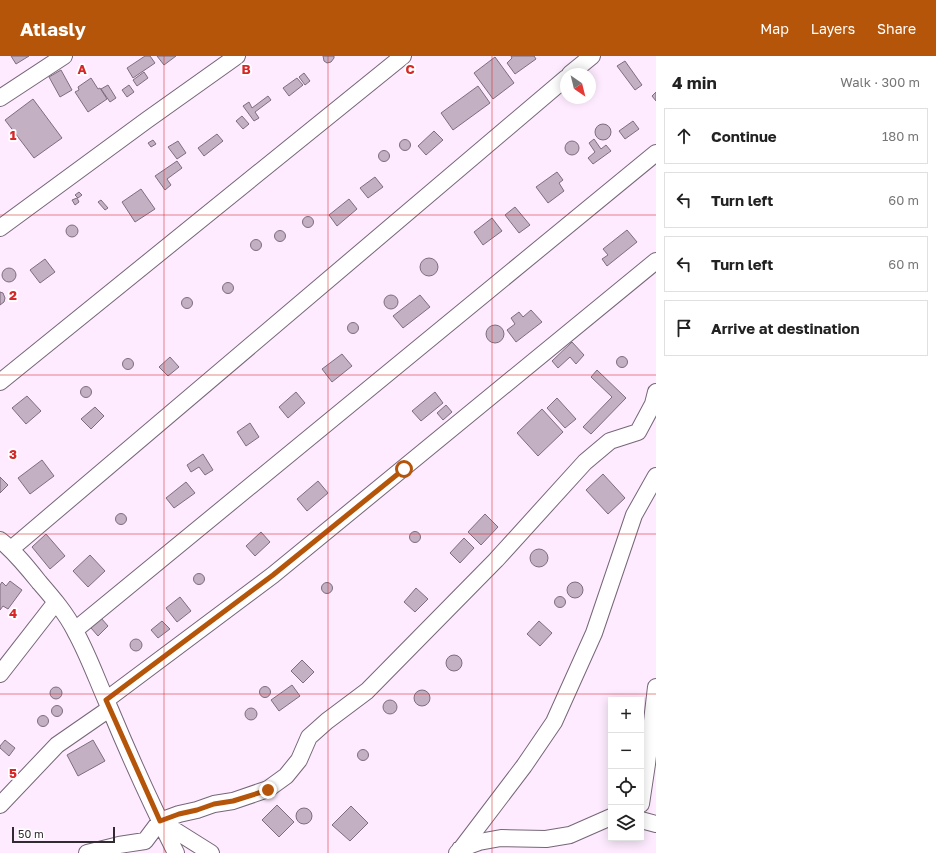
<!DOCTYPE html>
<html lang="en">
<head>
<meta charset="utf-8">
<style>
  :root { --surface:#fff; --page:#f6f6f6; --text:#222; --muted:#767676; --line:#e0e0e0; --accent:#b45509 }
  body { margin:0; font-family:"Golos Text",sans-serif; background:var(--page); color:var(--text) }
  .controls { position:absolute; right:12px; bottom:12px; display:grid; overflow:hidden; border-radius:0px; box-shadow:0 2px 10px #0003 }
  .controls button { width:36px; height:36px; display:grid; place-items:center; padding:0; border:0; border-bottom:1px solid var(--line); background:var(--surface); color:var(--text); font:20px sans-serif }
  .compass { position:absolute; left:560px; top:12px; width:36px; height:36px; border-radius:50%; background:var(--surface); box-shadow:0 2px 10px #0003; rotate:145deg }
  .scale { position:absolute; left:12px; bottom:10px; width:103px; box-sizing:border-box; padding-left:4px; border:2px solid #312a31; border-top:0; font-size:11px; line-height:14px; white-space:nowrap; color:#312a31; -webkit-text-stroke:3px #fff; paint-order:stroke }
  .stop { position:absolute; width:12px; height:12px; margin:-9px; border:3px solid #b45509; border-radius:50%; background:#fff }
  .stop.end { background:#b45509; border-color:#fff; box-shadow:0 1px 4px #0008 }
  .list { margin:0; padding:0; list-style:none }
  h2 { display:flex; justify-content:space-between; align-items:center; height:52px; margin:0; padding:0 16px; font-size:17px }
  h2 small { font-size:13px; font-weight:400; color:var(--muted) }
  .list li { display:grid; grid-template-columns:26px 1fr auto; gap:12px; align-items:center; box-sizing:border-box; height:56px; margin:0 8px 8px; padding:0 8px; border:1px solid var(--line); border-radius:0px }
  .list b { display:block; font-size:15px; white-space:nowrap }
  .list em { font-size:13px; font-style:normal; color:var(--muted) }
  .icon { flex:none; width:22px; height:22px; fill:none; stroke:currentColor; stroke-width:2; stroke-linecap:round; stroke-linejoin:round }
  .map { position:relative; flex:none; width:656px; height:797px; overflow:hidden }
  header { display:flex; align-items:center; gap:24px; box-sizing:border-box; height:56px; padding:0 20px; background:var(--accent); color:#fff }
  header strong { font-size:19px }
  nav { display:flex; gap:22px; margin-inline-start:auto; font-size:14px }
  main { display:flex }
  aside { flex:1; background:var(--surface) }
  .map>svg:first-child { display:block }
</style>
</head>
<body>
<header>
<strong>Atlasly</strong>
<nav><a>Map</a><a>Layers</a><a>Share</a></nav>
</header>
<main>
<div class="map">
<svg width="656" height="797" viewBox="0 0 656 797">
  <rect width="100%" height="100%" fill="#feebff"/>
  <path fill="#c3b0c3" stroke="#7e6d7f" d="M11 0H29L16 8Z
    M145 0H150L155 7 133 22 127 12Z
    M157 0H176L164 9Z
    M323 0H334V2L331 6 327 7 324 5Z
    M511 0H534L536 3 515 18 507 7 512 2Z
    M495 1 514 27 493 43 474 17Z
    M625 5 642 29 635 34 617 10Z
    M61 14 72 34 60 41 49 21Z
    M144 16 148 22 137 30 133 24Z
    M304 17 310 25 305 29 299 21Z
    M91 22 98 33 100 32 107 43 88 56 75 36 79 34 78 31Z
    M297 22 303 29 289 40 283 32Z
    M108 29 116 42 110 46 101 33Z
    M129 29 134 36 127 41 122 34Z
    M478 30 490 47 453 74 441 57Z
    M656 36V45L652 40Z
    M268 40 271 44 255 56 259 62 254 65 243 50 249 46 252 52Z
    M33 43 62 82 34 102 5 64Z
    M242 60 249 68 243 73 236 65Z
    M633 65 639 73 625 83 619 75Z
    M595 76a8 8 0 1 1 16 0a8 8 0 1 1-16 0Z
    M434 75 443 84 426 99 418 90Z
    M217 78 223 85 204 100 198 92Z
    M594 83 601 93 606 89 611 95 593 108 588 102 595 96 589 87Z
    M399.5 89a5.5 5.5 0 1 1 11 0a5.5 5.5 0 1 1-11 0Z
    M153 84 156 88 151 91 148 87Z
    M178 85 186 97 177 103 168 91Z
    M565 92a7 7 0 1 1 14 0a7 7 0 1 1-14 0Z
    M378.5 100a5.5 5.5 0 1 1 11 0a5.5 5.5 0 1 1-11 0Z
    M177 105 182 112 167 123 171 129 165 134 155 120Z
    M557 116 563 124 559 127 564 135 548 147 536 131Z
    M375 121 383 131 368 142 360 132Z
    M141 133 155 153 135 166 122 146Z
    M79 136 82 139 78 142 75 139Z
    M77 142 79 146 75 149 72 144Z
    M349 143 357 153 337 170 329 159Z
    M101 144 108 152 105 154 98 146Z
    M515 151 530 169 519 177 505 159Z
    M302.5 166a5.5 5.5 0 1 1 11 0a5.5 5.5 0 1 1-11 0Z
    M492 162 502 175 483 189 474 176Z
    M66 175a6 6 0 1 1 12 0a6 6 0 1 1-12 0Z
    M627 174 637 186 607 210 602 203 608 199 603 193Z
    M274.5 180a5.5 5.5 0 1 1 11 0a5.5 5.5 0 1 1-11 0Z
    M250.5 189a5.5 5.5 0 1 1 11 0a5.5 5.5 0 1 1-11 0Z
    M420 211a9 9 0 1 1 18 0a9 9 0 1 1-18 0Z
    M45 203 55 216 40 227 30 214Z
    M2 219a7 7 0 1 1 14 0a7 7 0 1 1-14 0Z
    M222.5 232a5.5 5.5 0 1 1 11 0a5.5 5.5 0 1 1-11 0Z
    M0 236 3 237 5 242 4 246 0 249Z
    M420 239 430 251 403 272 393 260Z
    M384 246a7 7 0 1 1 14 0a7 7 0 1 1-14 0Z
    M181.5 247a5.5 5.5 0 1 1 11 0a5.5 5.5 0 1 1-11 0Z
    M531 254 542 266 516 286 507 274 515 268 511 262 519 256 523 261Z
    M347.5 272a5.5 5.5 0 1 1 11 0a5.5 5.5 0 1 1-11 0Z
    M486 278a9 9 0 1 1 18 0a9 9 0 1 1-18 0Z
    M572 286 584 299 576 308 570 301 558 312 552 305Z
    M342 298 352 310 332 326 322 313Z
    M616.5 306a5.5 5.5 0 1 1 11 0a5.5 5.5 0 1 1-11 0Z
    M170 301 179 311 168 320 159 311Z
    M122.5 308a5.5 5.5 0 1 1 11 0a5.5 5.5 0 1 1-11 0Z
    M597 314 626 342 591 378 583 371 612 341 591 321Z
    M80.5 336a5.5 5.5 0 1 1 11 0a5.5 5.5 0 1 1-11 0Z
    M296 336 305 347 288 362 279 351Z
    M435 336 443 347 421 365 412 355Z
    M27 340 41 355 26 368 12 352Z
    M557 342 576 363 565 372 547 352Z
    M446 349 452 356 443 364 437 357Z
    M95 351 104 360 91 373 81 363Z
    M542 353 563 376 538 400 517 377Z
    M250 367 259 381 246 390 237 376Z
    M203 398 213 414 205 419 199 411 191 416 187 409Z
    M42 404 54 420 30 438 18 422Z
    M603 418 625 442 608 458 586 434Z
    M0 421 8 429 0 437Z
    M318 425 328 437 307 455 297 443Z
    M186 426 195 437 174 452 166 442Z
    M115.5 463a5.5 5.5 0 1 1 11 0a5.5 5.5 0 1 1-11 0Z
    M485 458 498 471 481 489 468 476Z
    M409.5 481a5.5 5.5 0 1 1 11 0a5.5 5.5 0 1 1-11 0Z
    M261 476 270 486 255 500 246 490Z
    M46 478 65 500 50 513 32 491Z
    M464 482 474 492 460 507 450 497Z
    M530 502a9 9 0 1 1 18 0a9 9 0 1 1-18 0Z
    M90 499 105 515 88 531 73 515Z
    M193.5 523a5.5 5.5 0 1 1 11 0a5.5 5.5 0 1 1-11 0Z
    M10 525 22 534 8 553 3 550 0 554V529L2 526 6 530Z
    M567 534a8 8 0 1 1 16 0a8 8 0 1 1-16 0Z
    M321.5 532a5.5 5.5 0 1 1 11 0a5.5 5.5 0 1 1-11 0Z
    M416 532 428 543 415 556 404 546Z
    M554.5 546a5.5 5.5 0 1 1 11 0a5.5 5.5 0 1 1-11 0Z
    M180 541 191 555 177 566 166 552Z
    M101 562 108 570 98 580 91 572Z
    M162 565 170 573 158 582 151 574Z
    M539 565 552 577 540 590 527 578Z
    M130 589a6 6 0 1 1 12 0a6 6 0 1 1-12 0Z
    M446 607a8 8 0 1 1 16 0a8 8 0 1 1-16 0Z
    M302 604 314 616 303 627 291 615Z
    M292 629 300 640 279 655 271 644Z
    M259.5 636a5.5 5.5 0 1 1 11 0a5.5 5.5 0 1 1-11 0Z
    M50 637a6 6 0 1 1 12 0a6 6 0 1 1-12 0Z
    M414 642a8 8 0 1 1 16 0a8 8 0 1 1-16 0Z
    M383 651a7 7 0 1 1 14 0a7 7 0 1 1-14 0Z
    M51.5 655a5.5 5.5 0 1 1 11 0a5.5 5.5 0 1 1-11 0Z
    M245 658a6 6 0 1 1 12 0a6 6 0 1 1-12 0Z
    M37.5 665a5.5 5.5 0 1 1 11 0a5.5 5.5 0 1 1-11 0Z
    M5 684 15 692 9 700 0 692V690Z
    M93 684 105 705 78 720 67 699Z
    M357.5 699a5.5 5.5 0 1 1 11 0a5.5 5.5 0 1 1-11 0Z
    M277 749 294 766 279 781 262 764Z
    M351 750 368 767 350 785 332 769Z
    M296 760a8 8 0 1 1 16 0a8 8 0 1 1-16 0Z"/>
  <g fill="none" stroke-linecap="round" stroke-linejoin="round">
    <g stroke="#766677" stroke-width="18">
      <path id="minor" d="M570 18 592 0
        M0 42 64 0
        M0 172 147 64 237 0
        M0 326 403 0
        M0 484C15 496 27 511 39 526 52 541 66 557 75 575 89 600 98 627 110 653 130 701 152 750 176 797
        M11 493 566 22
        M75 574 656 97
        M0 618 56 546
        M106 644 273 519 656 205
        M641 748 647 708 656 631
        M0 749 57 689 109 653
        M641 764 656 768
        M160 765 211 797
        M460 793 479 786 501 782 546 783 570 779 611 761
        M87 797 119 789 145 785 160 765 179 758 197 754 214 748 233 745 268 733 286 720 299 704 309 681 327 665 367 635 496 504 585 406 610 385 638 376 653 348 656 336
        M457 797 461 793 524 710 554 666 594 577 634 459 656 420"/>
    </g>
    <use href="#minor" stroke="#fff" stroke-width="16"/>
  </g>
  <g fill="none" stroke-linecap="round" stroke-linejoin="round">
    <path stroke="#b45509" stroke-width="5" d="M268 734 233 745 214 748 197 754 179 758 160 765 106 644 273 519 404 413"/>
  </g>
  <path fill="none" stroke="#d62828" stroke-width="1" stroke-opacity="0.55" d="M164 0V797M328 0V797M492 0V797M0 159H656M0 319H656M0 478H656M0 638H656"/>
  <g font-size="13" text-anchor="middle" font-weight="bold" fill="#d62828" stroke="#fff" stroke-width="3.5" stroke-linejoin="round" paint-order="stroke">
    <text x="82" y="18">A</text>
    <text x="246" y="18">B</text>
    <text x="410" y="18">C</text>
    <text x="13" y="84">1</text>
    <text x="13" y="244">2</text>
    <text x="13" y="403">3</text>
    <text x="13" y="562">4</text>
    <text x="13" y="722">5</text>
  </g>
</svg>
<div class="controls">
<button>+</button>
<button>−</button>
<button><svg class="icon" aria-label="locate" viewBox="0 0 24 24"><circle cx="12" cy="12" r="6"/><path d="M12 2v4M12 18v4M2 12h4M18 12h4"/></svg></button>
<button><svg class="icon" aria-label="layers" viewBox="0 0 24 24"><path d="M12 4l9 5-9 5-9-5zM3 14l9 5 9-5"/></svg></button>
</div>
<svg class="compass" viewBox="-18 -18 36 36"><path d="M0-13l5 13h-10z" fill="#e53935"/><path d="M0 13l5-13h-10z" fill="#767676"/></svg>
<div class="scale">50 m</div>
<div class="stop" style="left:404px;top:413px"></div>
<div class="stop end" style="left:268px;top:734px"></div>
</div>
<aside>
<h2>4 min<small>Walk · 300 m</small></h2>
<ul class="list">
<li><svg class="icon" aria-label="ahead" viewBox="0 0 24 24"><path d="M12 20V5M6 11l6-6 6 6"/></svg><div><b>Continue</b></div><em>180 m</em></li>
<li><svg class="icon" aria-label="left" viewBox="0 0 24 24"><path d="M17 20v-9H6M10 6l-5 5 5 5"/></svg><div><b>Turn left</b></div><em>60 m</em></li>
<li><svg class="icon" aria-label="left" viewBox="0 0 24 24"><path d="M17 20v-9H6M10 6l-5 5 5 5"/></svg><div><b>Turn left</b></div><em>60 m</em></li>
<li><svg class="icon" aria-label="arrive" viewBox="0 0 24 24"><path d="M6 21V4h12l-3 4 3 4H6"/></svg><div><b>Arrive at destination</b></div></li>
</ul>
</aside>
</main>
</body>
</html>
